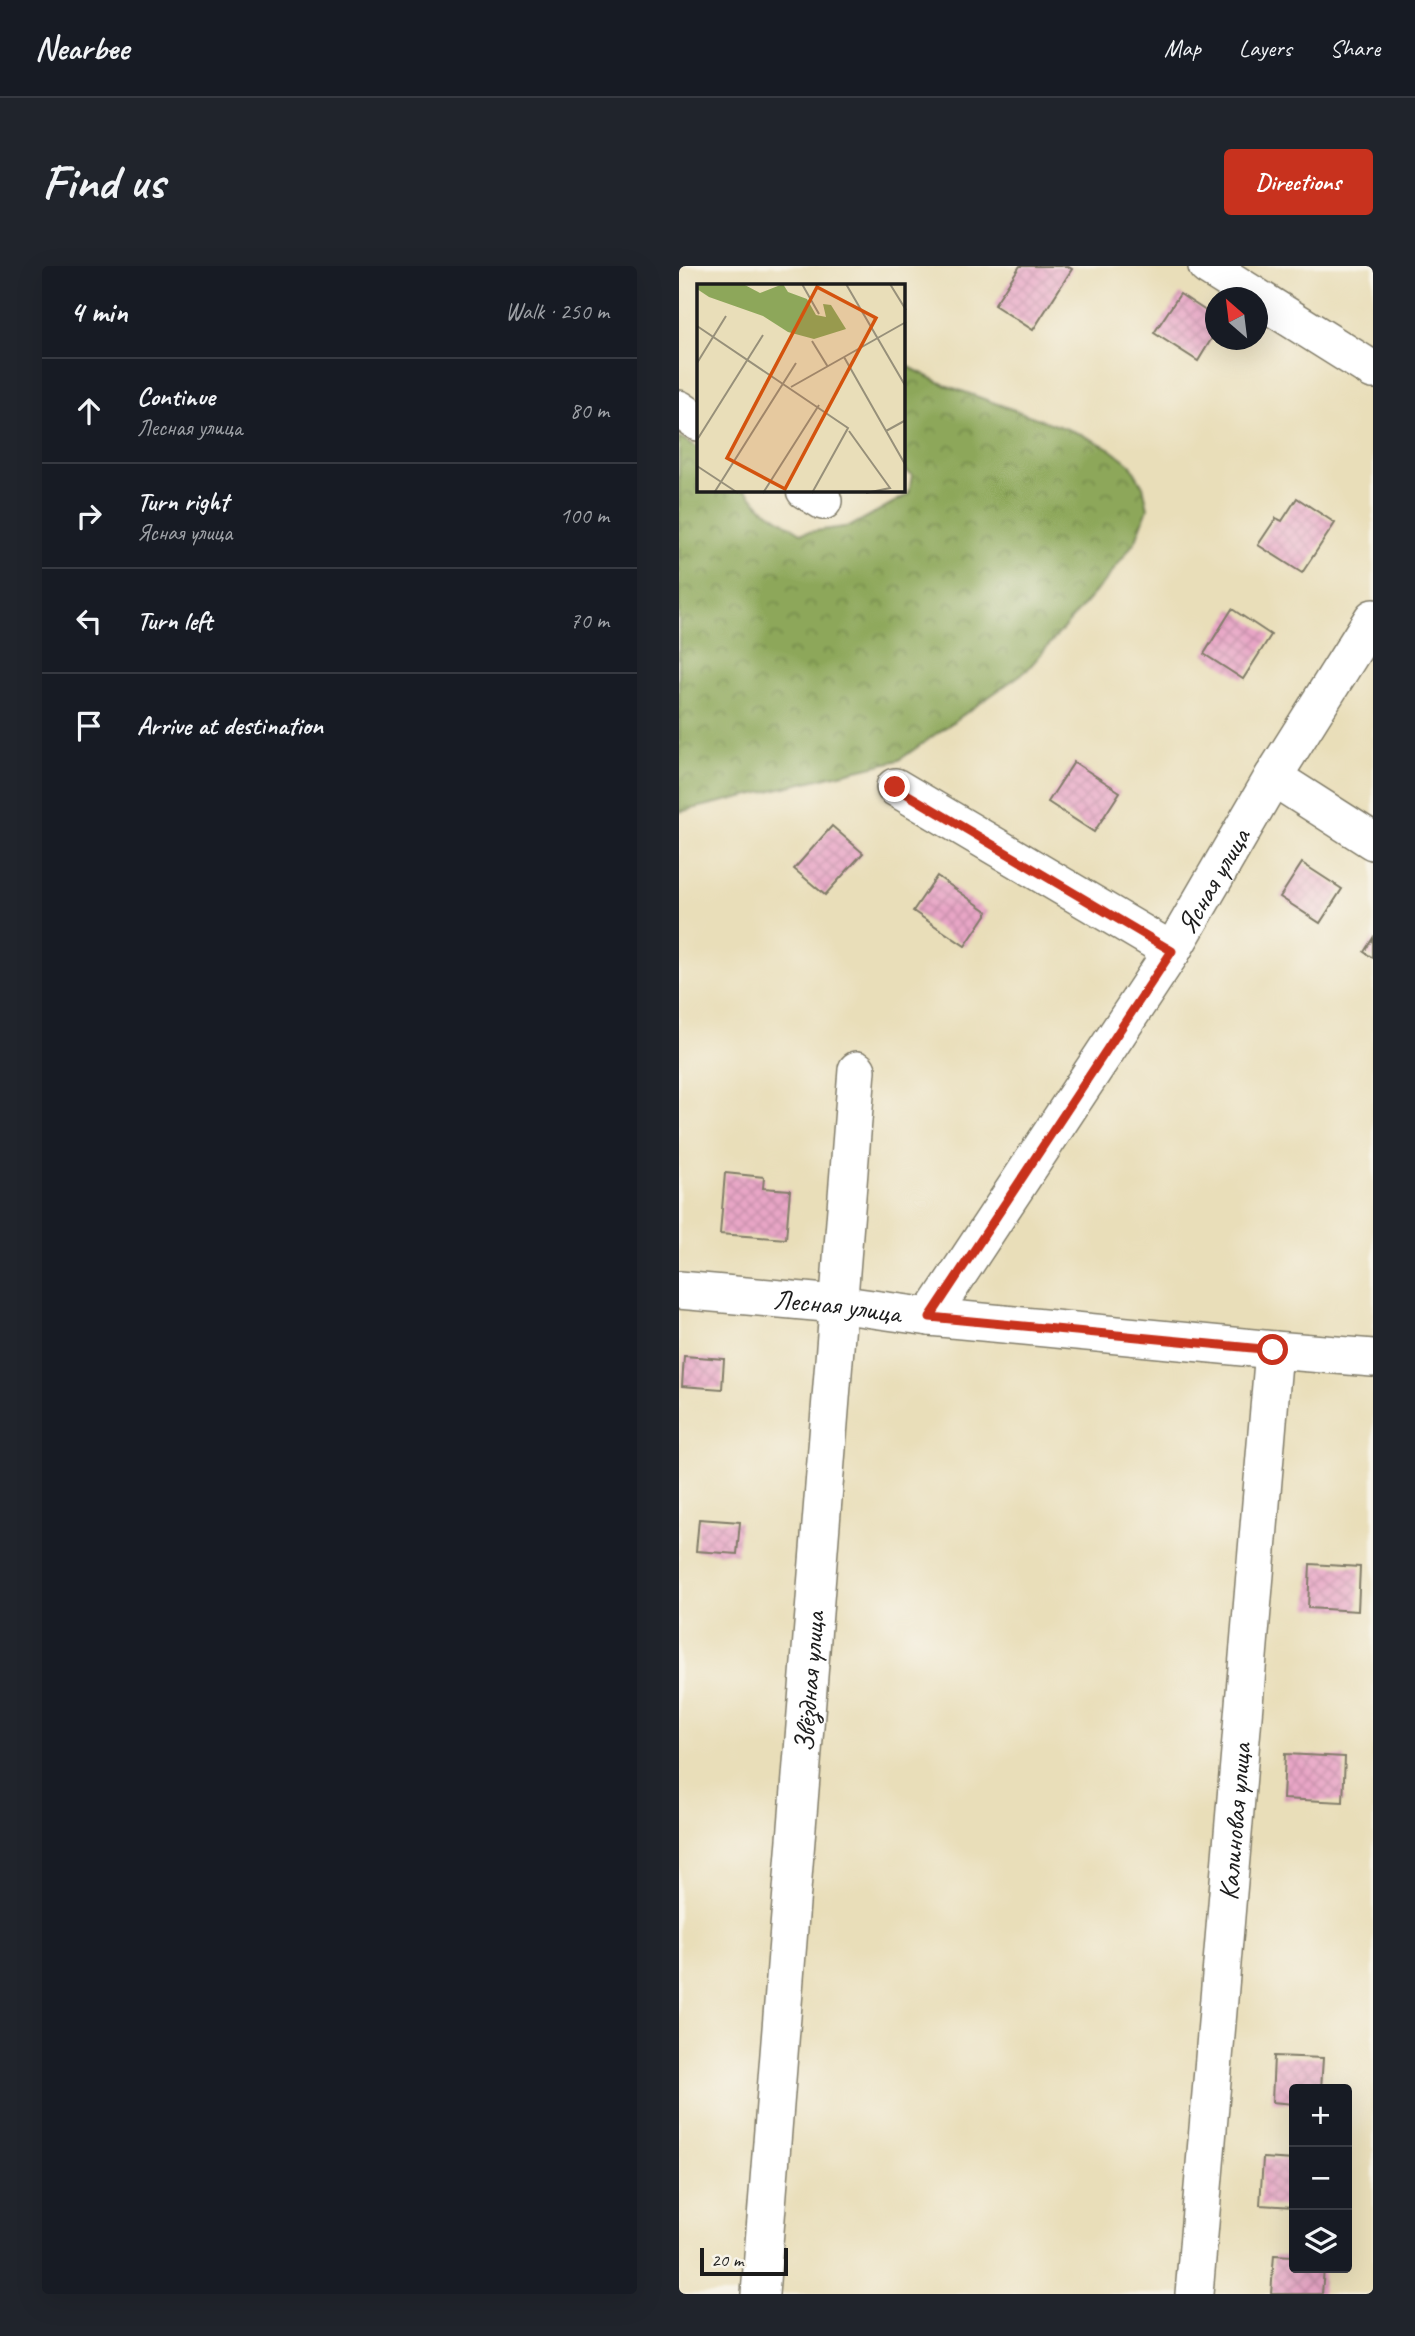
<!DOCTYPE html>
<html lang="en">
<head>
<meta charset="utf-8">
<style>
  :root { --surface:#171b24; --page:#20242c; --text:#f1f3f6; --muted:#9ea1a6; --line:#363941; --accent:#c8321e }
  body { margin:0; font-family:Caveat,sans-serif; background:var(--page); color:var(--text) }
  .controls { position:absolute; right:21px; bottom:21px; display:grid; overflow:hidden; border-radius:7px; box-shadow:0 7px 28px #0002 }
  .controls button { width:63px; height:63px; display:grid; place-items:center; padding:0; border:0; border-bottom:2px solid var(--line); background:var(--surface); color:var(--text); font:35px sans-serif }
  .compass { position:absolute; left:526px; top:21px; width:63px; height:63px; border-radius:50%; background:var(--surface); box-shadow:0 7px 28px #0002; rotate:332deg }
  .scale { position:absolute; left:21px; bottom:18px; width:88px; box-sizing:border-box; padding-left:7px; border:4px solid #1c1c1c; border-top:0; font-size:19px; line-height:24px; white-space:nowrap; color:#1c1c1c; -webkit-text-stroke:5px #f7f3e8; paint-order:stroke }
  .stop { position:absolute; width:21px; height:21px; margin:-16px; border:5px solid #c8321e; border-radius:50%; background:#fff }
  .stop.end { background:#c8321e; border-color:#fff; box-shadow:0 2px 7px #0008 }
  .list { margin:0; padding:0; list-style:none }
  h2 { display:flex; justify-content:space-between; align-items:center; height:91px; margin:0; padding:0 28px; font-size:30px }
  h2 small { font-size:23px; font-weight:400; color:var(--muted) }
  .list li { display:grid; grid-template-columns:46px 1fr auto; gap:21px; align-items:center; box-sizing:border-box; height:105px; padding:0 28px; border-top:2px solid var(--line) }
  .list b { display:block; font-size:26px; white-space:nowrap }
  .list p { margin:0; font-size:23px; white-space:nowrap; color:var(--muted) }
  .list em { font-size:23px; font-style:normal; color:var(--muted) }
  .icon { flex:none; width:38px; height:38px; fill:none; stroke:currentColor; stroke-width:2; stroke-linecap:round; stroke-linejoin:round }
  .map { position:relative; flex:none; width:694px; height:2028px; overflow:hidden; border-radius:7px }
  header { display:flex; align-items:center; gap:42px; box-sizing:border-box; height:98px; padding:0 35px; background:var(--surface); border-bottom:2px solid var(--line) }
  header strong { font-size:33px }
  nav { display:flex; gap:38px; margin-inline-start:auto; font-size:24px }
  .intro { display:flex; align-items:center; justify-content:space-between; box-sizing:border-box; height:168px; padding:0 42px }
  h1 { margin:0; font-size:49px }
  .button { padding:18px 32px; border-radius:7px; background:var(--accent); color:#fff; font-size:24px; font-weight:700 }
  main { display:flex; gap:42px; padding:0 42px }
  aside { flex:1; background:var(--surface); border-radius:7px; box-shadow:0 7px 28px #0002 }
  .map>svg:first-child { display:block }
</style>
</head>
<body>
<header>
<strong>Nearbee</strong>
<nav><a>Map</a><a>Layers</a><a>Share</a></nav>
</header>
<div class="intro"><h1>Find us</h1><a class="button">Directions</a></div>
<main>
<aside>
<h2>4 min<small>Walk · 250 m</small></h2>
<ul class="list">
<li><svg class="icon" aria-label="ahead" viewBox="0 0 24 24"><path d="M12 20V5M6 11l6-6 6 6"/></svg><div><b>Continue</b><p>Лесная улица</p></div><em>80 m</em></li>
<li><svg class="icon" aria-label="right" viewBox="0 0 24 24"><path d="M7 20v-9h11M14 6l5 5-5 5"/></svg><div><b>Turn right</b><p>Ясная улица</p></div><em>100 m</em></li>
<li><svg class="icon" aria-label="left" viewBox="0 0 24 24"><path d="M17 20v-9H6M10 6l-5 5 5 5"/></svg><div><b>Turn left</b></div><em>70 m</em></li>
<li><svg class="icon" aria-label="arrive" viewBox="0 0 24 24"><path d="M6 21V4h12l-3 4 3 4H6"/></svg><div><b>Arrive at destination</b></div></li>
</ul>
</aside>
<div class="map">
<svg width="694" height="2028" viewBox="0 0 694 2028">
  <defs>
    <pattern id="forest-crowns" width="20" height="18" patternUnits="userSpaceOnUse" patternTransform="scale(1.75)"><rect width="20" height="18" fill="#8da75a"/><path d="M2 6a3 3 0 1 1 6 0M12 15a3 3 0 1 1 6 0" fill="none" stroke="#72874a"/></pattern>
    <pattern id="building-cross-hatch" width="8" height="8" patternUnits="userSpaceOnUse" patternTransform="scale(1.75)"><rect width="8" height="8" fill="#e8a6c6"/><path d="M0 0l8 8M0 8l8-8" fill="none" stroke="#c68eaa"/></pattern>
  </defs>
  <rect width="100%" height="100%" fill="#f7f3e8"/>
  <filter id="ink" filterUnits="userSpaceOnUse"><feTurbulence type="fractalNoise" baseFrequency=".0143" numOctaves="2"/><feDisplacementMap in="SourceGraphic" scale="14" xChannelSelector="R" yChannelSelector="G"/><feConvolveMatrix kernelMatrix="1 2 1 2 8 2 1 2 1" color-interpolation-filters="sRGB"/></filter>
  <filter id="wash" filterUnits="userSpaceOnUse"><feTurbulence type="fractalNoise" baseFrequency=".00686" numOctaves="4" result="noise"/><feDisplacementMap in="SourceGraphic" scale="28" xChannelSelector="R" yChannelSelector="G"/><feGaussianBlur stdDeviation="1.57" result="paint"/><feColorMatrix in="noise" values="0 0 0 0 0 0 0 0 0 0 0 0 0 0 0 0 0 1.4 0 .05"/><feComposite in="paint" operator="in"/></filter>
  <g filter="url(#wash)">
    <rect width="100%" height="100%" fill="#e9deb9"/>
    <path fill="url(#forest-crowns)" stroke="#54623b" stroke-width="2" d="M224 98 266 119 402 168 430 182 451 198 464 220 469 242 457 274 431 309 348 404 220 494 0 546V171L19 181V224H67L82 241 122 267 172 260 230 228 233 209 224 203Z"/>
    <g id="blocks">
      <path fill="url(#building-cross-hatch)" d="M341 0H388L393 3 354 64 315 39Z
        M501 28 536 51V67L519 95 475 67Z
        M618 232 656 257 623 307 579 279 597 252 603 255Z
        M553 343 592 369 564 413 525 388Z
        M395 496 441 526 415 566 369 536Z
        M153 560 184 587 146 629 115 603Z
        M623 597 663 623 641 657 601 631Z
        M258 610 309 646 286 680 234 645Z
        M694 672V692L685 686Z
        M46 907 85 911 84 922 111 924 107 973 41 968Z
        M5 1090 45 1093 43 1123 3 1120Z
        M20 1253 61 1256 58 1288 17 1285Z
        M631 1298 681 1301 679 1345 629 1342Z
        M606 1488 666 1491 664 1536 604 1533Z
        M595 1790 644 1792 642 1823H615V1838L593 1836Z
        M584 1892 615 1894V1941L581 1939Z
        M595 1989 615 1990V2002H645L643 2028H592Z"/>
    </g>
  </g>
  <g filter="url(#ink)">
    <use href="#blocks" fill-opacity="0" stroke="#827d6a" stroke-width="2"/>
    <g fill="none" stroke-linecap="round" stroke-linejoin="round">
      <g stroke="#827d6a" stroke-width="40">
        <g id="minor">
          <path d="M528 0 694 104"/>
          <path d="M0 143 19 156"/>
          <path d="M126 224 144 235"/>
          <path d="M594 511 694 575"/>
          <path d="M216 521 493 685"/>
          <path id="s1" d="M0 1024 158 1038 251 1051 595 1084 694 1092"/>
          <path id="s2" d="M251 1051 493 685 594 511 694 352"/>
          <path id="s3" d="M81 2028 178 804"/>
          <path id="s4" d="M515 2028 595 1084"/>
        </g>
      </g>
      <use href="#minor" stroke="#fff" stroke-width="37"/>
    </g>
  </g>
  <g fill="none" stroke-linecap="round" stroke-linejoin="round" filter="url(#ink)">
    <path stroke="#c8321e" stroke-width="9" d="M216 521 493 685 251 1051 594 1084"/>
  </g>
  <g text-anchor="middle" dominant-baseline="central" stroke-width="6" stroke-linejoin="round" paint-order="stroke">
    <g font-size="28" fill="#1c1c1c" stroke="#f7f3e8">
      <text stroke="none"><textPath href="#s2" startOffset="520">Ясная улица</textPath></text>
      <text stroke="none"><textPath href="#s1" startOffset="159">Лесная улица</textPath></text>
      <text stroke="none"><textPath href="#s3" startOffset="614">Звёздная улица</textPath></text>
      <text stroke="none"><textPath href="#s4" startOffset="474">Калиновая улица</textPath></text>
    </g>
  </g>
  <g transform="translate(18 18)">
    <rect width="208" height="208" fill="#e9deb9"/>
    <path d="M0 0H46L63 9 86 0 91 8 110 15 119 31 129 33 126 20 134 21 149 45 117 55 91 48 66 32 12 13 0 5Z" fill="#8da75a"/>
    <path fill="none" stroke="#97907a" stroke-width="2" d="M105 0 122 30M149 0 209 103M193 0 209 26M0 42 151 144 115 209M115 57 131 83M147 73 209 182M0 79 29 32M94 103 209 38M152 147 193 204 169 209M189 147 209 136M0 156 66 51M0 182 41 209M17 209 99 79M66 209 122 121"/>
    <path fill="#d4530e" fill-opacity="0.15" stroke="#d4530e" stroke-width="3.5" d="M120 3 179 34 88 205 30 174Z"/>
    <rect width="208" height="208" fill="none" stroke="#1c1c1c" stroke-width="3.5"/>
  </g>
</svg>
<div class="controls">
<button>+</button>
<button>−</button>
<button><svg class="icon" aria-label="layers" viewBox="0 0 24 24"><path d="M12 4l9 5-9 5-9-5zM3 14l9 5 9-5"/></svg></button>
</div>
<svg class="compass" viewBox="-18 -18 36 36"><path d="M0-13l5 13h-10z" fill="#e53935"/><path d="M0 13l5-13h-10z" fill="#9ea1a6"/></svg>
<div class="scale">20 m</div>
<div class="stop" style="left:594px;top:1084px"></div>
<div class="stop end" style="left:216px;top:521px"></div>
</div>
</main>
</body>
</html>
